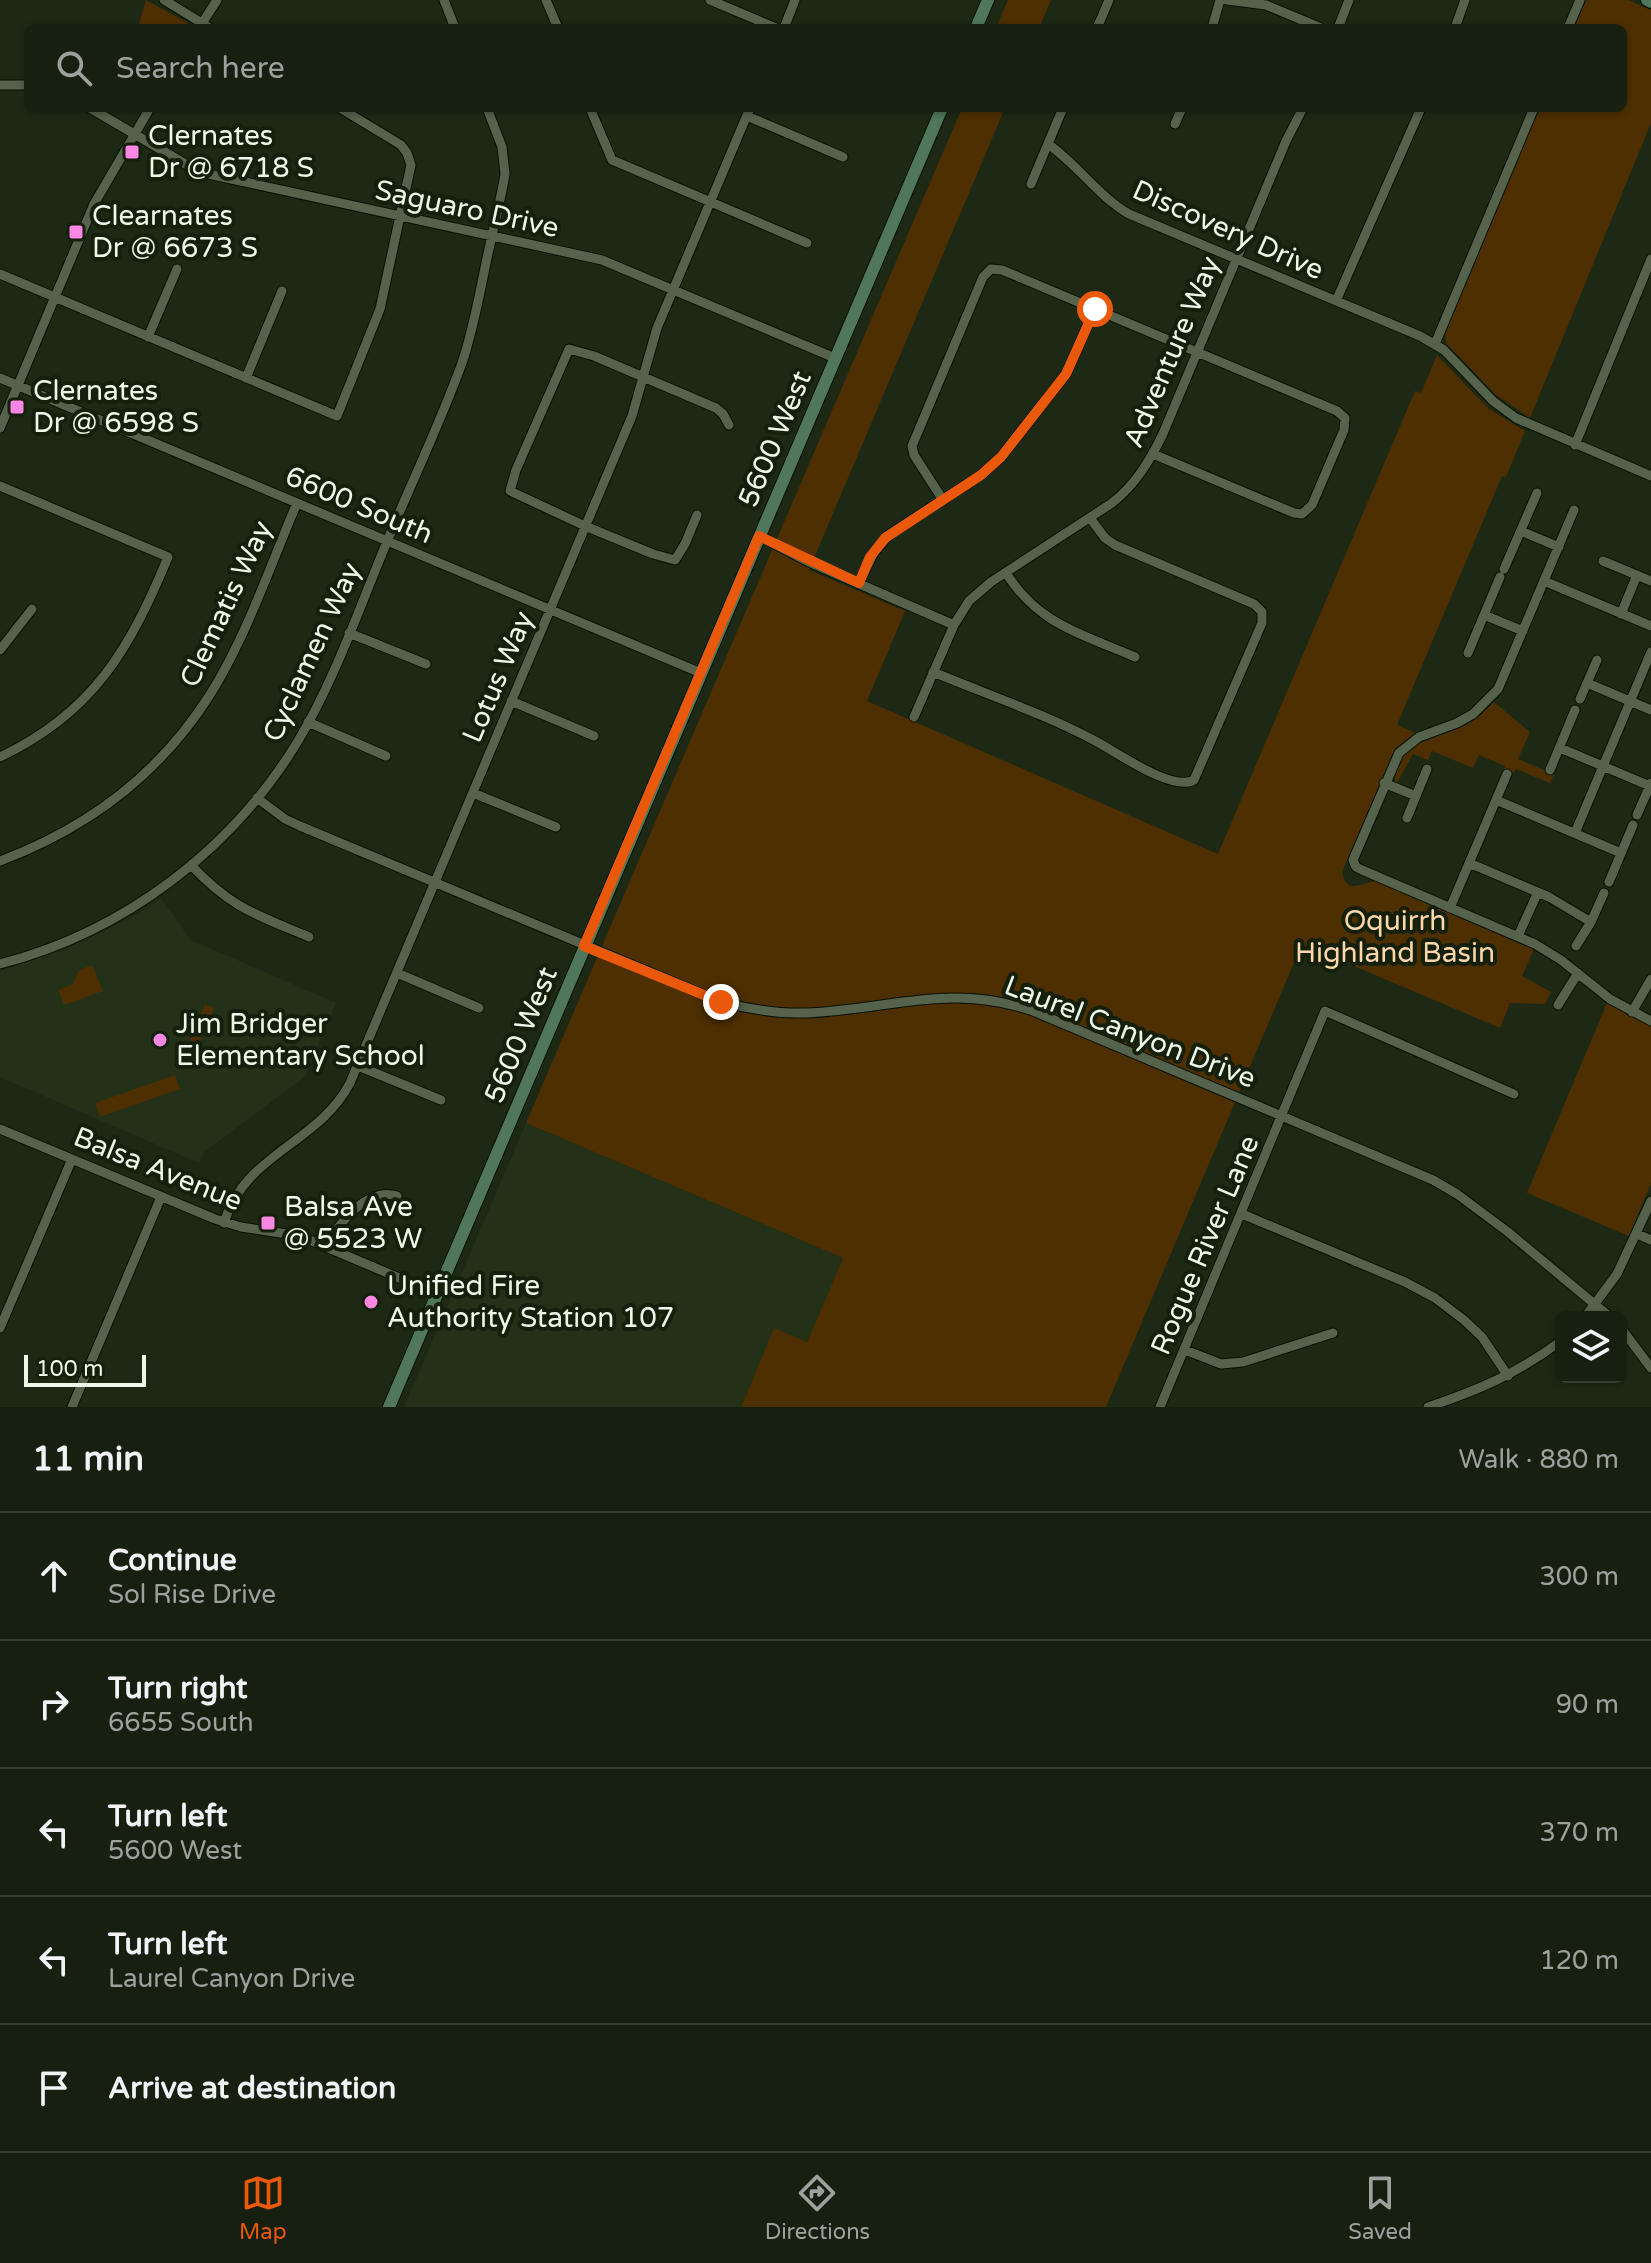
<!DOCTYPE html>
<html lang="en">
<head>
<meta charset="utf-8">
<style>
  :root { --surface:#161f10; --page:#1f2719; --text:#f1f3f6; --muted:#9ea29f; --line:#353d30; --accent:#ea580c }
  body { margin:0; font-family:"Varela Round",sans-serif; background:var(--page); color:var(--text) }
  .controls { position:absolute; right:24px; bottom:24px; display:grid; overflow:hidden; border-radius:12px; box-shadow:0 2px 6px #0004 }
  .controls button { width:72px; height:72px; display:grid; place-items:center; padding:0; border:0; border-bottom:2px solid var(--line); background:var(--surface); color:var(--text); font:40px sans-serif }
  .scale { position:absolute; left:24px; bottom:20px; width:122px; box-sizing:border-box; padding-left:8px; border:4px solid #eff7ea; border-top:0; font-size:22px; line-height:28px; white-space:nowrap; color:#eff7ea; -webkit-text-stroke:6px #141f0c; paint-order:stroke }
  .stop { position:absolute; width:24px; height:24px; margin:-18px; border:6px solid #ea580c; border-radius:50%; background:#fff }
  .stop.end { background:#ea580c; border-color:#fff; box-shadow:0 2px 8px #0008 }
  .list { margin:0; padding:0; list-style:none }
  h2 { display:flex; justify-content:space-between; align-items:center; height:104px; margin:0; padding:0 32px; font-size:34px }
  h2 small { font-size:26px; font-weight:400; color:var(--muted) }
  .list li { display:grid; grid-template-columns:52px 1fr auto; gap:24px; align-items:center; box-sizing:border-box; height:128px; padding:0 32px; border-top:2px solid var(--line) }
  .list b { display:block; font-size:30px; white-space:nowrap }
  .list p { margin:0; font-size:26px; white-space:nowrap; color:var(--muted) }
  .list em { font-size:26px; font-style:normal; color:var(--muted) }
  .icon { flex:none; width:44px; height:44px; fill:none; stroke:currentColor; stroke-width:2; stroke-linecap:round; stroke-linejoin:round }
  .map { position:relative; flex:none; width:1651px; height:1407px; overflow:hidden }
  .search { position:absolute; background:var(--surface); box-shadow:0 2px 6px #0004; left:24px; right:24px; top:24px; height:88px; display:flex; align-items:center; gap:20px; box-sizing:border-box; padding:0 28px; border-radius:12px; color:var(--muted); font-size:30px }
  .sheet { height:744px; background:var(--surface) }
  nav { display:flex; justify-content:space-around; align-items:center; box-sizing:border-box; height:112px; border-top:2px solid var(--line); background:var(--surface); font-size:22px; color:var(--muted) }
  nav a { display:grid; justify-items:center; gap:4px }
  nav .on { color:var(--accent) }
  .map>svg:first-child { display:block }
</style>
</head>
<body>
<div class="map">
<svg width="1651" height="1407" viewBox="0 0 1651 1407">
  <rect width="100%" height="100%" fill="#1d2915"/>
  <path fill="#223117" d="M161 898 191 940 336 1003 305 1077 204 1152 199 1163 0 1077V971L70 947 129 919Z
    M526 1123 843 1258 807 1342 774 1329 741 1407H404Z"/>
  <path fill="#4d2f01" d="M146 0 188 23 186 28H143L139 24Z
    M1008 0H1051L1039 28H996Z
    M1586 0H1628L1651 10V123L1530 418 1496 395 1447 344 1444 332 1540 108H1623V28H1574Z
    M962 108H1005L809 570 905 611 867 701 1218 854 1415 391 1421 393 1437 355 1489 409 1525 431 1506 477 1502 476 1397 725 1415 733 1401 744 1391 758 1342 872C1347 896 1362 882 1376 881L1534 949 1522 976 1551 992 1545 1004 1510 1003 1500 1028 1302 944 1106 1407H741L774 1328 807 1342 843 1258 526 1123Z
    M1494 702 1530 732 1518 759 1554 774 1550 783 1516 769 1513 773 1504 770 1505 766 1479 755 1473 768 1432 751 1428 760 1413 754 1397 783 1395 781C1389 744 1442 737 1464 726 1476 720 1485 711 1494 702Z
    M92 965 103 991 64 1005 58 990 73 984 79 970Z
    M1607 1003 1651 1026V1183L1629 1236 1527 1193Z
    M205 1004 214 1008 188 1069 179 1065Z
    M175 1075 180 1089 100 1117 95 1103Z"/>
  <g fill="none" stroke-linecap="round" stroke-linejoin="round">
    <g stroke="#071102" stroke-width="11">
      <path id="street" d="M164 0 210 28
        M444 0 455 28
        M546 0 558 28
        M710 0 776 28
        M1227 0 1266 5 1321 28
        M199 28 217 0
        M784 28 795 0
        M1097 28 1109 0
        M1212 28 1220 0
        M1338 28 1349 0
        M1455 28 1465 0
        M1568 28 1580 0
        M0 85H28
        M90 108 199 172 602 260 835 358
        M590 108 612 160 807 243
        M747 116 843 157
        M1175 124 1182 108
        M1048 144C1078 165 1098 196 1129 214L1420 336 1444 350 1493 401 1516 418 1651 476
        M1031 184 1063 108
        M0 274 337 416 380 309 411 165 407 153 401 145 340 108
        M1336 301 1421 108
        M148 337 177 269
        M1435 344 1534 108
        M0 378 701 673
        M246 378 282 291
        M0 428 94 204 150 108
        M1575 445 1651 259
        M0 486 168 557C130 649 93 713 0 757
        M943 500 914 455 912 446 983 277 991 269 1002 270 1337 411 1345 418 1344 430 1312 505 1302 514 1294 513 1153 454
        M1574 510 1498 689 1473 714 1457 723 1419 737 1399 753 1353 860 1356 867 1362 870 1535 944 1561 960 1610 999 1651 1021
        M697 515 685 544 675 560 653 554 585 526 510 491 516 470 569 349 594 356 716 408 723 414 729 425
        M1521 531 1559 547
        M759 536 809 562 954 625
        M1603 561 1651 581
        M1504 569 1537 493
        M1006 573C1039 625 1082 634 1135 657
        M1544 581 1651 626
        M859 583 874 552 890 534 981 475 1001 457 1066 374 1095 309
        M1621 614 1637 575
        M1484 615 1523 631
        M349 633 426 664
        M0 650 32 609
        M1468 653 1500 577
        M933 672C986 694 1050 716 1099 743 1119 754 1173 792 1194 780L1262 623V612L1254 604 1115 545 1105 538 1090 518
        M1587 683 1651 710
        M1580 699 1597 660
        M511 701 594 736
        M914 717 954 625 969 601 991 582 1112 503C1135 485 1149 462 1162 436L1286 141 1303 108
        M308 722 386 756
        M1560 748 1650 786
        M1550 770 1575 710
        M1384 783 1416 796
        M473 793 556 827
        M257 798 285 819 300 826 721 1002C749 1009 777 1014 806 1013 889 1010 949 982 1033 1011L1433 1180 1457 1194 1508 1232 1610 1317
        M1496 800 1621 853
        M1637 815 1651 783
        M1407 818 1427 769
        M1575 833 1651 652
        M0 861C88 828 161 773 211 693 246 637 271 564 297 503
        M1469 863 1549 897 1591 922
        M191 865C231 908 257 915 309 937
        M1609 882 1633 825
        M1450 908 1507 774
        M1518 936 1538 892
        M1576 946 1591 922 1604 893
        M0 964C124 932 232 850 298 741 338 674 363 597 394 525 417 471 442 418 462 363 473 331 479 296 486 263 492 234 500 204 505 174L502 147 487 108
        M397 973 479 1008
        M1558 1005 1578 973
        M1632 1012 1651 979
        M358 1066 441 1100
        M0 1129 215 1219 241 1227 300 1236 437 1294
        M1242 1214 1405 1282 1435 1298 1464 1320 1482 1337 1508 1376
        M224 1223C244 1154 319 1143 350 1083L632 416 657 328 750 108
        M1637 1234 1651 1240
        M327 1247C338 1223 367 1187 397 1196
        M1585 1317 1617 1274 1651 1201
        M0 1328 72 1159
        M1621 1328 1651 1368
        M1185 1350 1221 1364 1243 1362 1333 1333
        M72 1407 161 1197
        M1160 1407 1325 1011 1514 1094
        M1428 1407C1479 1390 1518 1373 1561 1341"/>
    </g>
    <g stroke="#071102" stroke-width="14">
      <path id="secondary" d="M1647 0 1651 2
        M976 28 988 0
        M389 1407 942 108"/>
    </g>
    <use href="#street" stroke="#55624c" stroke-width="9"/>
    <use href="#secondary" stroke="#50765c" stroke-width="12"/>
  </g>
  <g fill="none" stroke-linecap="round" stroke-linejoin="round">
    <path stroke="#ea580c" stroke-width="10" d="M721 1002 584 946 759 536 859 583 870 557 885 538 981 475 1001 457 1066 374 1095 309"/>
  </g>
  <g fill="#fc86e4" stroke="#141f0c" stroke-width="3">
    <rect x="124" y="144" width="16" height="16" rx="4"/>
    <rect x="68" y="224" width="16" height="16" rx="4"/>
    <rect x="9" y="399" width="16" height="16" rx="4"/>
    <circle cx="160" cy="1040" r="8"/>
    <rect x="260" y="1215" width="16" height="16" rx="4"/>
    <circle cx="371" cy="1302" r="8"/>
  </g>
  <g text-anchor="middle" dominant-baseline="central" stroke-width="8" stroke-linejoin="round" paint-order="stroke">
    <g font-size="28" fill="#eff7ea" stroke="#141f0c" text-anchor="start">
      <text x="148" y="136">Clernates<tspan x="148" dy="32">Dr @ 6718 S</tspan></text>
      <text x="92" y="216">Clearnates<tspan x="92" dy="32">Dr @ 6673 S</tspan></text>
      <text x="33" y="391">Clernates<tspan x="33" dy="32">Dr @ 6598 S</tspan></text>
      <text x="176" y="1024">Jim Bridger<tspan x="176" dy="32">Elementary School</tspan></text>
      <text x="284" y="1207">Balsa Ave<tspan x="284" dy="32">@ 5523 W</tspan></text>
      <text x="387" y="1286">Unified Fire<tspan x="387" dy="32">Authority Station 107</tspan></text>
    </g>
    <g font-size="28" fill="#eff7ea" stroke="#141f0c">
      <text transform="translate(467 209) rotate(12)">Saguaro Drive</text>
      <text transform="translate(1228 230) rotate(24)">Discovery Drive</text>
      <text transform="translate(1172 352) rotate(-67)">Adventure Way</text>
      <text transform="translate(775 439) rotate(-67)">5600 West</text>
      <text transform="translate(359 505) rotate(23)">6600 South</text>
      <text transform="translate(226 604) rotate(-65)">Clematis Way</text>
      <text transform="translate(312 652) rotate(-65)">Cyclamen Way</text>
      <text transform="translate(498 677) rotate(-67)">Lotus Way</text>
      <text transform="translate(1130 1032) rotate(21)">Laurel Canyon Drive</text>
      <text transform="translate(521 1035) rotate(-67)">5600 West</text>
      <text transform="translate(158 1169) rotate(22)">Balsa Avenue</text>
      <text transform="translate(1205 1245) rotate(-67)">Rogue River Lane</text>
    </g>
    <g font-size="28" fill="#fdd6a9" stroke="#141f0c">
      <text x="1395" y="921">Oquirrh<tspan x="1395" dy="32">Highland Basin</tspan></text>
    </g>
  </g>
</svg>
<div class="controls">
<button><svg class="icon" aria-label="layers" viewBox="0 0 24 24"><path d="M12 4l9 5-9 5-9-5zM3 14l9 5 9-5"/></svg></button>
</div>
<div class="scale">100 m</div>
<div class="stop" style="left:1095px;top:309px"></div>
<div class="stop end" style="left:721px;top:1002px"></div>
<div class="search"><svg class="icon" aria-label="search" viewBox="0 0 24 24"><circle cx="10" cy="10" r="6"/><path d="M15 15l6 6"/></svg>Search here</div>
</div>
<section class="sheet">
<h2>11 min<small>Walk · 880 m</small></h2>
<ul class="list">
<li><svg class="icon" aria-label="ahead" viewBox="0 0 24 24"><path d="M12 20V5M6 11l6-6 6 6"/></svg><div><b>Continue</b><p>Sol Rise Drive</p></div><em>300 m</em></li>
<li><svg class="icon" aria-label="right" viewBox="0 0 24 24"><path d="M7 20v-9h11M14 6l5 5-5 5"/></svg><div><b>Turn right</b><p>6655 South</p></div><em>90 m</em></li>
<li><svg class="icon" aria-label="left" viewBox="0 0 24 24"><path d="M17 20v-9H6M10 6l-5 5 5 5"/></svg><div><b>Turn left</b><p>5600 West</p></div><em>370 m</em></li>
<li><svg class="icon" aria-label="left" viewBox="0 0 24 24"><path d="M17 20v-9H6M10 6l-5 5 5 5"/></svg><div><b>Turn left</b><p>Laurel Canyon Drive</p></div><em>120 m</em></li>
<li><svg class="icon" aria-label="arrive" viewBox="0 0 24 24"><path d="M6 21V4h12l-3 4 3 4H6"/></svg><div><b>Arrive at destination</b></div></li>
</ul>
</section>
<nav>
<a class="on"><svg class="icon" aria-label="map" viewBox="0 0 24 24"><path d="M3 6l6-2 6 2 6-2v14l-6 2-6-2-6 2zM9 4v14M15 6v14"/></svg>Map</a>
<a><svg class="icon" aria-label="directions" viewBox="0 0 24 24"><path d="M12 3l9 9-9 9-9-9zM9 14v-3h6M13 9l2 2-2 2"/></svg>Directions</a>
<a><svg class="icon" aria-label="saved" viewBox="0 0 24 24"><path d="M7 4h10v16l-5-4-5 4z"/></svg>Saved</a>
</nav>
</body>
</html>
